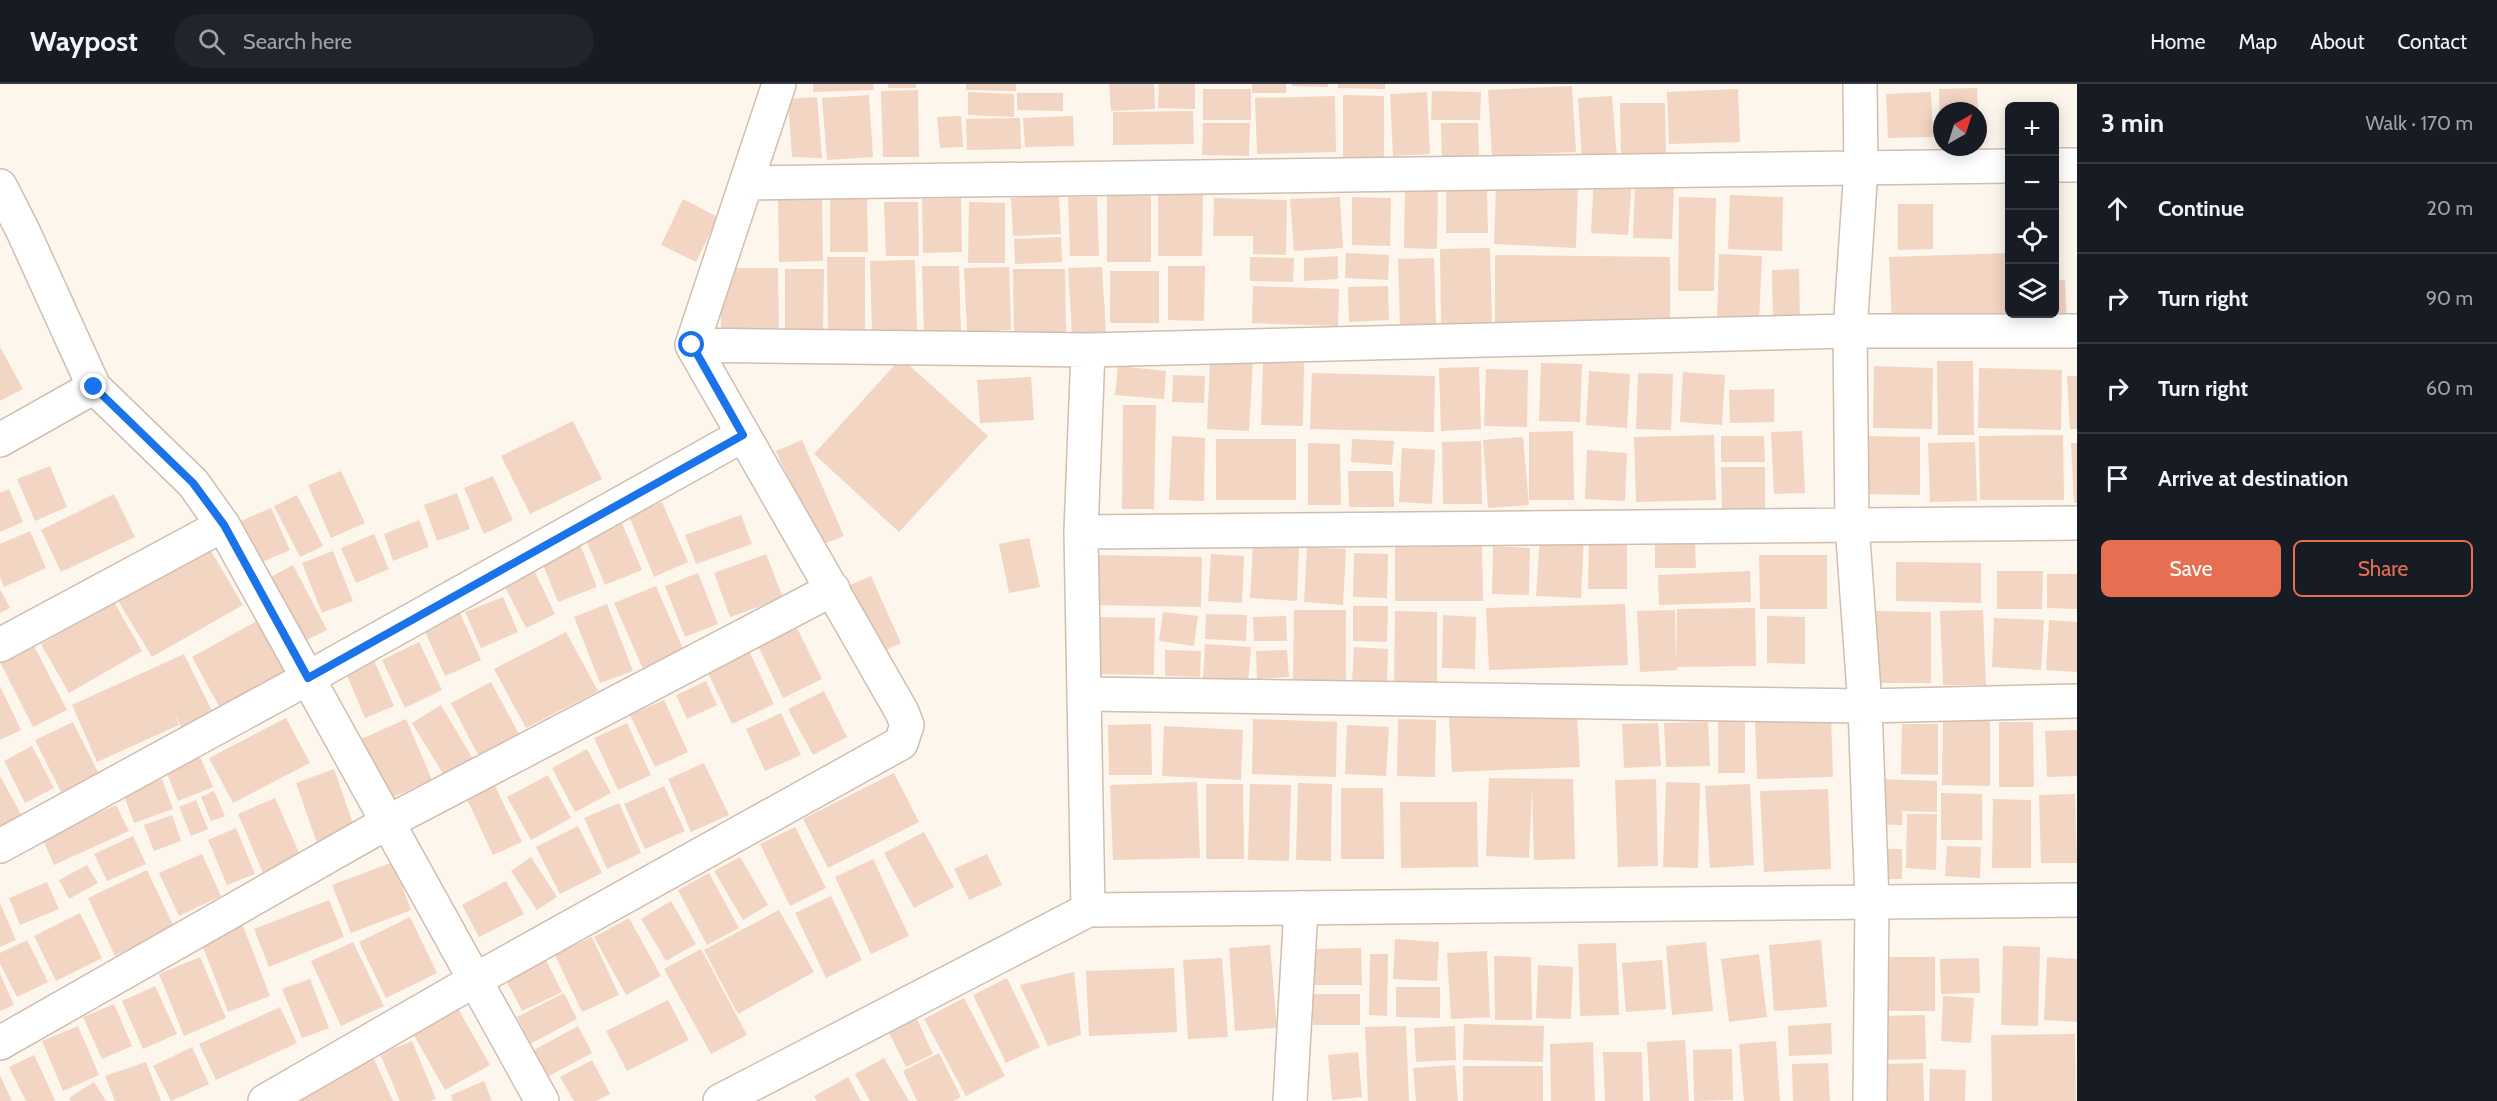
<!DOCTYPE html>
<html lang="en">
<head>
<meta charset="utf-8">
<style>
  :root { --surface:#171b24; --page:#20242c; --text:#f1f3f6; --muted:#9ea1a6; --line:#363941; --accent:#e76f51 }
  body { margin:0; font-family:Cabin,sans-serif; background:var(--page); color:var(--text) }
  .controls { position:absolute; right:18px; top:18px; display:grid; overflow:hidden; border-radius:9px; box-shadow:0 3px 15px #0003 }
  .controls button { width:54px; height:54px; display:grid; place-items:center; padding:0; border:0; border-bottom:2px solid var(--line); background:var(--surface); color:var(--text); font:30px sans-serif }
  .compass { position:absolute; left:1933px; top:18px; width:54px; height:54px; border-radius:50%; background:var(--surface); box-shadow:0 3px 15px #0003; rotate:39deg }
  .stop { position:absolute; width:18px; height:18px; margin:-14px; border:4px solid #1a73e8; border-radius:50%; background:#fff }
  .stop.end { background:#1a73e8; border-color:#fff; box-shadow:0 2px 6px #0008 }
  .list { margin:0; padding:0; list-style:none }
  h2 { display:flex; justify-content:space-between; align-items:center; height:78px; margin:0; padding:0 24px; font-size:26px }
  h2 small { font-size:20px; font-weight:400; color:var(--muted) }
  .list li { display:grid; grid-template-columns:39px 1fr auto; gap:18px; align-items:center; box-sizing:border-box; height:90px; padding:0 24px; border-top:2px solid var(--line) }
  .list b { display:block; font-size:22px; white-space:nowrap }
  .list em { font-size:20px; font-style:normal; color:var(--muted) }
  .actions { display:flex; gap:12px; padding:18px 24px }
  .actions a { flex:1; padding:14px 0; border:2px solid var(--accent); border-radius:9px; text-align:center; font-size:21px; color:var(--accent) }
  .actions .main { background:var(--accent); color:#fff }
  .icon { flex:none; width:33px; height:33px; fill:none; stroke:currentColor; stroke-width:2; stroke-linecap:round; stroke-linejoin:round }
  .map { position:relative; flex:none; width:2077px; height:1017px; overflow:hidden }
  header { display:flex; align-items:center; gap:36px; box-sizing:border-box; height:84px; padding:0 30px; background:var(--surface); border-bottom:2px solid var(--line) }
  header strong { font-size:28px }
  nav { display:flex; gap:33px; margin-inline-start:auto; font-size:21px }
  .search { width:420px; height:54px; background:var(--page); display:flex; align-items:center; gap:15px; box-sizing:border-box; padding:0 21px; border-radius:33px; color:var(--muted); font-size:22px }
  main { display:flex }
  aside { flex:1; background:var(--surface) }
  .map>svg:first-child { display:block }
</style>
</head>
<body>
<header>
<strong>Waypost</strong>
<div class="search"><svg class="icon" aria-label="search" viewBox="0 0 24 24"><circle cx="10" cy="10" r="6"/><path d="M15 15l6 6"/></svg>Search here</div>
<nav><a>Home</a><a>Map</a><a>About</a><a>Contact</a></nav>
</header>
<main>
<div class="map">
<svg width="2077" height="1017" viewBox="0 0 2077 1017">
  <rect width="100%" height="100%" fill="#fdf6ec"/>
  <path fill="#f3d5c3" d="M813 0H873L874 6 813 8Z
    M888 0H916V4H888Z
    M966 0H1016V7L966 6Z
    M1109 0H1154L1155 25 1111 27Z
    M1159 0H1195V25L1158 24Z
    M1252 0H1286V9H1252Z
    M1292 0H1328V3L1292 2Z
    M1338 0H1385V5L1338 4Z
    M1572 2 1576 68 1492 72 1488 6Z
    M1977 4 1978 27H1942V48H1940L1939 5Z
    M1203 5H1251V36H1203Z
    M1738 5 1740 58 1669 60 1667 8Z
    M918 6 919 73H883L881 7Z
    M1432 7 1481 8 1480 36H1431Z
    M968 8 1014 10V33L968 31Z
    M1427 8 1430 70 1393 72 1390 10Z
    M1931 8 1933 53 1888 54 1886 10Z
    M1017 9H1063V27L1017 26Z
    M869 11 873 73 827 76 822 14Z
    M1343 11 1384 12V74H1343Z
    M1335 12 1336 68 1257 70 1255 14Z
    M1612 12 1617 74 1582 76 1578 14Z
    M817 13 822 74 792 73 788 15Z
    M1620 19H1665L1666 75 1621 76Z
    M1193 27 1194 60 1113 61V28Z
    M961 32 963 63 940 64 937 33Z
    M1073 32 1074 62 1025 63 1023 34Z
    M1020 34 1021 65 967 66 966 35Z
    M1203 39H1250L1249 72 1202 71Z
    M1441 39H1478L1479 73H1442Z
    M1594 90 1632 93 1628 151 1591 149Z
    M1496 99 1578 102 1576 164 1494 160Z
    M1635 100 1674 102 1672 155 1633 154Z
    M1405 102 1438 103 1437 165 1404 164Z
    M1446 105H1487L1488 149H1446Z
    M1158 107 1203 108 1202 172H1158Z
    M1059 111 1061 150 1013 152 1011 114Z
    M1730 111 1783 113 1782 167 1728 165Z
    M1107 112H1151V178H1107Z
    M822 113 823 177 779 178 778 114Z
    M1068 113H1097L1099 172H1070Z
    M1340 113 1343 164 1294 167 1290 115Z
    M1352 113 1391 114 1390 162 1352 161Z
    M1679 113 1716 114 1714 207H1678Z
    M830 114H867L868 168H830Z
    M961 114 962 168 923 169 922 115Z
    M1214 114 1287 116 1286 171 1253 170V152H1213Z
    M683 115 718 133 696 178 661 161Z
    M884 118H918L919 172H886Z
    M969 118 1005 119V179H968Z
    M1898 120H1933V165L1898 166Z
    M1061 153 1062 178 1015 180 1014 155Z
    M1490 164 1492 239H1441L1440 165Z
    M1346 169 1389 171 1388 196 1345 194Z
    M2010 169V230H2018V236L1892 240 1889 173Z
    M1719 170 1762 172 1759 237 1717 235Z
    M1495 171 1670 173V240L1495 238Z
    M1338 172V195L1304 197V174Z
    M827 173H865V248H828Z
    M1250 173 1294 174 1293 198 1250 197Z
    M1434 174 1436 240H1400L1398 175Z
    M915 176 917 246 872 247 870 177Z
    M922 182H959L961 248 924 249Z
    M1168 182H1205L1204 237 1168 236Z
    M1009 183 1011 246 967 248 964 184Z
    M1102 183 1106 248 1072 250 1068 184Z
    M720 184H778L779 250H721Z
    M785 185H824L823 248H785Z
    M1013 185H1065L1066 252H1014Z
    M1799 185 1800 240H1773L1772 186Z
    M1110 187H1159V239H1110Z
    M2055 196H2065L2067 238 2026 240 2025 230H2055Z
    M1253 202 1339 205 1338 242 1252 239Z
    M1388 202 1389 236 1349 238 1348 203Z
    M0 263 23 305 0 317Z
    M901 274 988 352 899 448 814 370Z
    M1210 276 1253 278 1249 347 1207 345Z
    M1263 277 1304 279 1303 342 1261 341Z
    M1937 277H1973L1974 351H1938Z
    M1541 279 1582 280 1580 338 1539 337Z
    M1118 282 1166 287 1164 315 1115 311Z
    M1874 282 1933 284 1932 345 1873 344Z
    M1479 283 1481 345 1441 347 1439 284Z
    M1979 284 2062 286 2061 346 1978 344Z
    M1486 285 1528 286 1527 343 1484 342Z
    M1589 287 1630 290 1627 344 1586 341Z
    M1683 288 1725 291 1722 341 1680 338Z
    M1312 289 1435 292 1434 348 1310 345Z
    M1638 289 1673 290 1671 346 1636 345Z
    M1173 291 1205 292 1204 319 1172 318Z
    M2067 292H2077V345H2070Z
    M1031 293 1034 336 980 339 977 296Z
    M1774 305V338L1730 339 1729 306Z
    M1123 321H1156L1154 425H1122Z
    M573 337 602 395 530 430 501 372Z
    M1573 347 1574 416H1529V348Z
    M1802 347 1805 409 1774 410 1771 348Z
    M1714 351 1716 416 1636 418 1634 353Z
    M2063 351 2064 416H1980L1979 352Z
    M1172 352 1205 354 1204 417 1169 416Z
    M1721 352H1764L1765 378H1721Z
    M1863 352 1920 353V411L1863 410Z
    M1523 353 1529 421 1488 424 1483 356Z
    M1216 355H1296V416H1216Z
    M1352 355 1394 357 1392 381 1351 378Z
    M802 356 844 452 819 462 776 367Z
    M1481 357 1482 420H1443L1442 358Z
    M1975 358 1977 417 1930 418 1928 359Z
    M1308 359 1340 360 1341 421H1308Z
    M2071 359H2077V419H2074Z
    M1402 364 1435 366 1432 420 1399 418Z
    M1587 366 1627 369 1625 417 1585 415Z
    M50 382 67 423 35 437 17 395Z
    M1721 383H1765V425H1722Z
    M341 387 365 439 331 454 308 401Z
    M1348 387H1393L1394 423H1349Z
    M493 392 513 436 484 450 464 404Z
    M9 405 23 438 0 448V409Z
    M457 409 470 445 437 457 424 421Z
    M114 410 135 453 61 488 41 446Z
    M297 411 323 462 300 473 274 422Z
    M662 418 688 478 654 493 629 432Z
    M271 424 290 466 260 479 241 437Z
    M741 431 752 460 696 480 685 451Z
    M419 436 429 463 393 477 384 450Z
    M621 437 642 486 605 501 585 453Z
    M30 447 46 484 4 503 0 493V460Z
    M374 450 389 485 356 499 341 464Z
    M1589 450 1627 451V505H1588Z
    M1540 451 1584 453 1581 514 1536 512Z
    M1029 454 1040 503 1009 509 999 460Z
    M1395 458 1482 459 1483 517H1395Z
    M1655 458H1695L1696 484H1655Z
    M580 460 597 503 558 518 541 476Z
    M1253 461 1299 463 1297 517 1250 514Z
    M208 462 243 521 152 573 117 515Z
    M1493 462 1530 464 1529 511 1492 510Z
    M1307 463 1346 465 1343 521 1304 518Z
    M333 467 353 517 322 529 302 479Z
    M1354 469 1388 470 1387 514 1353 513Z
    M766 470 783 514 730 533 714 489Z
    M1211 470 1244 472 1242 519 1208 517Z
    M1094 471 1202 473 1201 523 1093 521Z
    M1759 471H1827V525H1760Z
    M1896 478 1981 479V519L1896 517Z
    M293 481 327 546 299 560 265 496Z
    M534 486 555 530 526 544 504 501Z
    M1750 487 1751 518 1659 521 1658 491Z
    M1997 487H2043L2042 525H1997Z
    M698 489 718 540 685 553 665 502Z
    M2047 490H2077V525L2047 524Z
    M871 492 901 559 877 570 846 503Z
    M656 502 684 567 643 585 614 519Z
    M0 505 10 524 0 529Z
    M503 513 518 548 481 564 465 528Z
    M114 518 142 567 69 609 41 560Z
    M607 520 633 587 600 599 574 533Z
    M1625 520 1628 581 1489 586 1486 524Z
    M1353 522H1388L1387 558 1353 557Z
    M1755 524 1756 582 1677 583V586L1640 588 1637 527 1675 526 1676 580 1677 525Z
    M1294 526H1346V597H1293Z
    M1983 526 1986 601H1943L1940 527Z
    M459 527 481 576 445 592 423 543Z
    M1395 527 1437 528V602L1394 600Z
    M1876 527 1931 528V599H1875Z
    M1163 528 1198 532 1194 562 1159 557Z
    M1206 530 1247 531 1246 557 1205 555Z
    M1443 531 1476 533 1475 585 1442 584Z
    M1286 532 1287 557H1254L1253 533Z
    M1767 532 1805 533V580L1767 579Z
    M1095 533 1155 534 1154 591 1094 590Z
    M1994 534 2044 536 2041 586 1992 583Z
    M2049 536 2077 538V588L2046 586Z
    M257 537 286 587 220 624 192 573Z
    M797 544 822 595 783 614 758 562Z
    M566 548 598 607 526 644 494 585Z
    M419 558 442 606 405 624 382 576Z
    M1205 560 1251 563 1248 598 1203 595Z
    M34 562 67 626 33 643 0 578Z
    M1354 563 1388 565 1387 600 1352 598Z
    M1165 566 1201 567 1200 593 1165 592Z
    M1287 566 1289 593 1257 595 1256 567Z
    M749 567 774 620 732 640 707 587Z
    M184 570 213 629 182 645 174 628 179 641 97 678 72 621Z
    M373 574 394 622 365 634 345 587Z
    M706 597 717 621 687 635 676 611Z
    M491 598 519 650 478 671 451 619Z
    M0 602 21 646 0 656Z
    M824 607 847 653 813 671 788 625Z
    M664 616 688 668 655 683 630 631Z
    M441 621 473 675 445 693 412 639Z
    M1577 628 1580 683 1452 688 1449 633Z
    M781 629 801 671 765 687 746 645Z
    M1831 632 1833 693 1757 695 1755 634Z
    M1718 633H1745V689H1718Z
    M286 634 310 679 233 719 209 674Z
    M406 635 432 696 382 718 355 658Z
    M1253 635 1337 638 1336 693 1252 690Z
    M1398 635 1436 636 1435 693 1397 692Z
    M1943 636 1990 637V702L1942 701Z
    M73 638 99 690 61 708 35 656Z
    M1708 638 1710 682 1666 683 1664 639Z
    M1999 638H2033L2034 703H1999Z
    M627 639 651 691 618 706 594 654Z
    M1658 639 1661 682 1624 684 1622 640Z
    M1151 640 1152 691H1109L1108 641Z
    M1902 640H1938V691L1901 690Z
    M1347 641 1389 643 1386 692 1345 690Z
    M1164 642 1243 646 1241 696 1162 692Z
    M2077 646V692L2047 693 2045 647Z
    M32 662 54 704 25 719 4 677Z
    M587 665 611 709 575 728 552 684Z
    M200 673 213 703 178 717 166 687Z
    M704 679 729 731 691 748 668 695Z
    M334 685 355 745 317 759 296 699Z
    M894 689 919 738 828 784 803 735Z
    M548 691 571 734 531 756 507 713Z
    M0 692 22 732 0 744Z
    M1489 694 1573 695 1575 775 1534 776 1532 703 1529 774 1486 772Z
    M162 695 173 725 134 739 123 709Z
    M1656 695 1658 782 1618 783 1615 696Z
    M1878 695 1937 697V728L1902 727V741L1877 740Z
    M1197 698 1200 774 1113 776 1110 701Z
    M1666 698 1700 699 1698 784 1663 783Z
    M1298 699 1332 700 1331 777 1296 776Z
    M494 700 522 758 493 771 466 713Z
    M1206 700H1243L1244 775H1206Z
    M1250 700 1291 701 1289 777 1248 776Z
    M1750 700 1754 781 1710 784 1705 702Z
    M664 702 685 747 645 765 624 720Z
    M1341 704H1383L1384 775H1341Z
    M1828 705 1831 785 1764 788 1760 707Z
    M214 707 225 732 211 737 201 713Z
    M1941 709 1982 710V756H1941Z
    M2075 710 2077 779H2041L2039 711Z
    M275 714 301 773 263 789 238 730Z
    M1993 715 2031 716V784H1992Z
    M196 716 208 745 191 752 179 723Z
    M1400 718H1477L1478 783 1401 784Z
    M619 719 641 769 607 785 584 734Z
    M116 721 129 747 54 781 42 754Z
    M1907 730H1937L1936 786 1906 784Z
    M172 731 181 757 154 767 144 741Z
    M578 742 602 789 560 810 536 763Z
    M795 743 826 804 790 822 760 760Z
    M236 744 255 790 227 801 208 756Z
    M924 748 954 803 914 824 884 769Z
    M133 752 146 780 107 797 94 770Z
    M1947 762 1981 763 1980 794 1945 792Z
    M1879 765H1902V795H1879Z
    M202 770 221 812 179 832 159 789Z
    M987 770 1002 801 969 816 954 785Z
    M531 773 557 813 537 826 511 787Z
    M740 773 768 821 743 836 714 787Z
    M873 775 909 852 871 870 835 793Z
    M393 778 411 826 351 849 332 801Z
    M87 781 98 799 69 815 59 796Z
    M147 786 174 843 115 872 88 814Z
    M709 789 739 844 707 861 678 806Z
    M506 797 524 830 479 853 462 821Z
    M47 798 59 825 20 841 9 814Z
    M831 812 862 876 826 894 795 829Z
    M329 816 344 853 269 883 254 845Z
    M671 817 696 860 666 877 641 835Z
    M0 819 16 856 0 863Z
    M779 826 814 888 738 930 704 866Z
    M80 829 102 874 56 897 34 852Z
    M410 833 437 889 386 914 359 858Z
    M240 834 270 912 228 928 198 850Z
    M629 834 661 892 626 911 594 853Z
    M592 853 619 911 582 928 555 871Z
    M1395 855 1439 858 1437 897 1393 895Z
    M27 856 48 898 17 913 0 880V869Z
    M1821 856 1827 923 1774 927 1769 861Z
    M353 858 384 922 341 942 311 877Z
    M1706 858 1713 927 1672 931 1666 862Z
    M1616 859 1619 931 1580 932 1578 860Z
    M1270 861 1277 944 1235 947 1229 864Z
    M2003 862 2040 863 2038 942 2001 941Z
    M1361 864 1362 901H1312L1311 865Z
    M701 865 747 951 711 970 664 885Z
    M1487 867 1490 933 1451 935 1447 869Z
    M1370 870H1388L1387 932 1369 931Z
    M1759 870 1767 933 1729 938 1721 875Z
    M1494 872 1531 873 1532 936H1495Z
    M200 873 226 934 184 952 159 890Z
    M1878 873H1935V927H1878Z
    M2047 873 2077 875V938L2044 936Z
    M545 874 562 908 522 927 505 894Z
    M1222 874 1228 953 1188 955 1183 876Z
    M1979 874 1980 909 1941 910 1940 875Z
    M1662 876 1666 925 1626 928 1622 879Z
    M1538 881 1573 883 1571 935 1536 934Z
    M1174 884 1177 948 1089 952 1086 887Z
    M1074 888 1081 951 1048 962 1020 901Z
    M0 890 14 921 0 927Z
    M1007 894 1040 963 1006 979 973 911Z
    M310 895 329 944 302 954 282 905Z
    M155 902 177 950 143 965 122 917Z
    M1396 903H1440V934L1396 933Z
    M564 909 577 935 530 960 517 933Z
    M1312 910H1360V941H1313Z
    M1943 912 1974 914 1971 959 1941 957Z
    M964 914 1005 992 966 1012 924 935Z
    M668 916 689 956 627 987 606 947Z
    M114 920 132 962 102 975 83 933Z
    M280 923 297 959 216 996 199 960Z
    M457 923 490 981 445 1006 412 948Z
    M915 931 933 970 906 983 887 945Z
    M1925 931 1926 975 1881 976 1880 932Z
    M1831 939 1832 970 1789 972 1788 942Z
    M1464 940 1544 942 1543 978 1463 976Z
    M78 942 99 991 63 1007 42 957Z
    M578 942 592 969 547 993 532 967Z
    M1406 942 1409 1017H1368L1365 943Z
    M1455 942 1456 976 1416 978 1414 944Z
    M2075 950 2076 1017H1992L1991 951Z
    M1685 956 1689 1017H1650L1647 958Z
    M412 957 436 1015 430 1017H400L380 970Z
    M1776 957 1780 1017H1744L1739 960Z
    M1593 958 1595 1017H1551L1550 960Z
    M192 963 209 1000 171 1017 153 982Z
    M1732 965 1733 1016 1694 1017 1693 966Z
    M1358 968 1362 1013 1332 1016 1328 971Z
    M1603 968H1642L1643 1017H1605Z
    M939 969 961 1013 953 1017H917L903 987Z
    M34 971 55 1016 52 1017H26L9 983Z
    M884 974 909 1017H870L855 990Z
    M374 975 393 1017H290L288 1014Z
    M592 976 610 1010 596 1017H574L560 993Z
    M146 978 161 1017H115L105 992Z
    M1828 979 1830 1017H1793L1792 980Z
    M1923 979 1924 1017H1876L1875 980Z
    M1455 981 1458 1017H1416L1413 984Z
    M1463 982H1543V1017H1463Z
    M1930 985 1966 986 1965 1017H1929Z
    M0 991 12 1017H0Z
    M848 993 861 1017H817L814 1012Z
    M484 997 492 1017H453L451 1011Z
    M94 998 106 1017H71L69 1014Z"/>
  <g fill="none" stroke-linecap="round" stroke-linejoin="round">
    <g stroke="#d1beb0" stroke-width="36">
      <path id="minor" d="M1860 0 1861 84 1850 247 1852 441 1865 622 1872 817 1870 1017
        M2054 81H2077
        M747 99 2010 82
        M0 102 23 147 94 303 193 399 223 441 542 1017
        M692 261 1088 266 1850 247H2077
        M0 356 94 303
        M1081 448 2077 439
        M0 561 223 441
        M1086 610 1865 622 2077 617
        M0 762 308 594 743 351
        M1088 826 1081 448 1088 266
        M0 959 388 738 833 505
        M265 1017 475 896 901 659 907 641 902 628 692 261 779 0
        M1290 1017 1301 824"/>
    </g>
    <g stroke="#d1beb0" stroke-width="36">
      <path id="tertiary" d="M720 1017 1088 826 2077 816"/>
    </g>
    <use href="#minor" stroke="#fff" stroke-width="33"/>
    <use href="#tertiary" stroke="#fff" stroke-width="33"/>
  </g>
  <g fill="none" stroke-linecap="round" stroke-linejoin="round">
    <path stroke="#1a73e8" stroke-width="8" d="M94 303 193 399 224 441 308 594 743 351 692 261"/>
  </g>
</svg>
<div class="controls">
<button>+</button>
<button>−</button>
<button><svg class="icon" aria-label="locate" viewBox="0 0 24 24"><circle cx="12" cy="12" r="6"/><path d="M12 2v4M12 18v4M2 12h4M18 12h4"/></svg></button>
<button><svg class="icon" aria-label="layers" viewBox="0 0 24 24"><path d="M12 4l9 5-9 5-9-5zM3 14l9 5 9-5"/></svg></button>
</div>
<svg class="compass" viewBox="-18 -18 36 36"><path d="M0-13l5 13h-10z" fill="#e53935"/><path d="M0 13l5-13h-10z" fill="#9ea1a6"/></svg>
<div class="stop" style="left:692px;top:261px"></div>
<div class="stop end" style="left:94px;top:303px"></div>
</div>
<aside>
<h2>3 min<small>Walk · 170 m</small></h2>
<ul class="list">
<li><svg class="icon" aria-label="ahead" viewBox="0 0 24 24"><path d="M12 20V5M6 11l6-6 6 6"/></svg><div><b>Continue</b></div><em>20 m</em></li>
<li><svg class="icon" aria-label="right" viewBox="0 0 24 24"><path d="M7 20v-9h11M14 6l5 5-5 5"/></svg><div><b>Turn right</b></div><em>90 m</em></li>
<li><svg class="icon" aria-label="right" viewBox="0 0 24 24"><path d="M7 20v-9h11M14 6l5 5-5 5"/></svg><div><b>Turn right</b></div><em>60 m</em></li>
<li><svg class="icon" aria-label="arrive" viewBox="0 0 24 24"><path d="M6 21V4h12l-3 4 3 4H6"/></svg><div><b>Arrive at destination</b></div></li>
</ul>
<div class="actions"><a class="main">Save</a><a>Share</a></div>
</aside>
</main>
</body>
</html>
